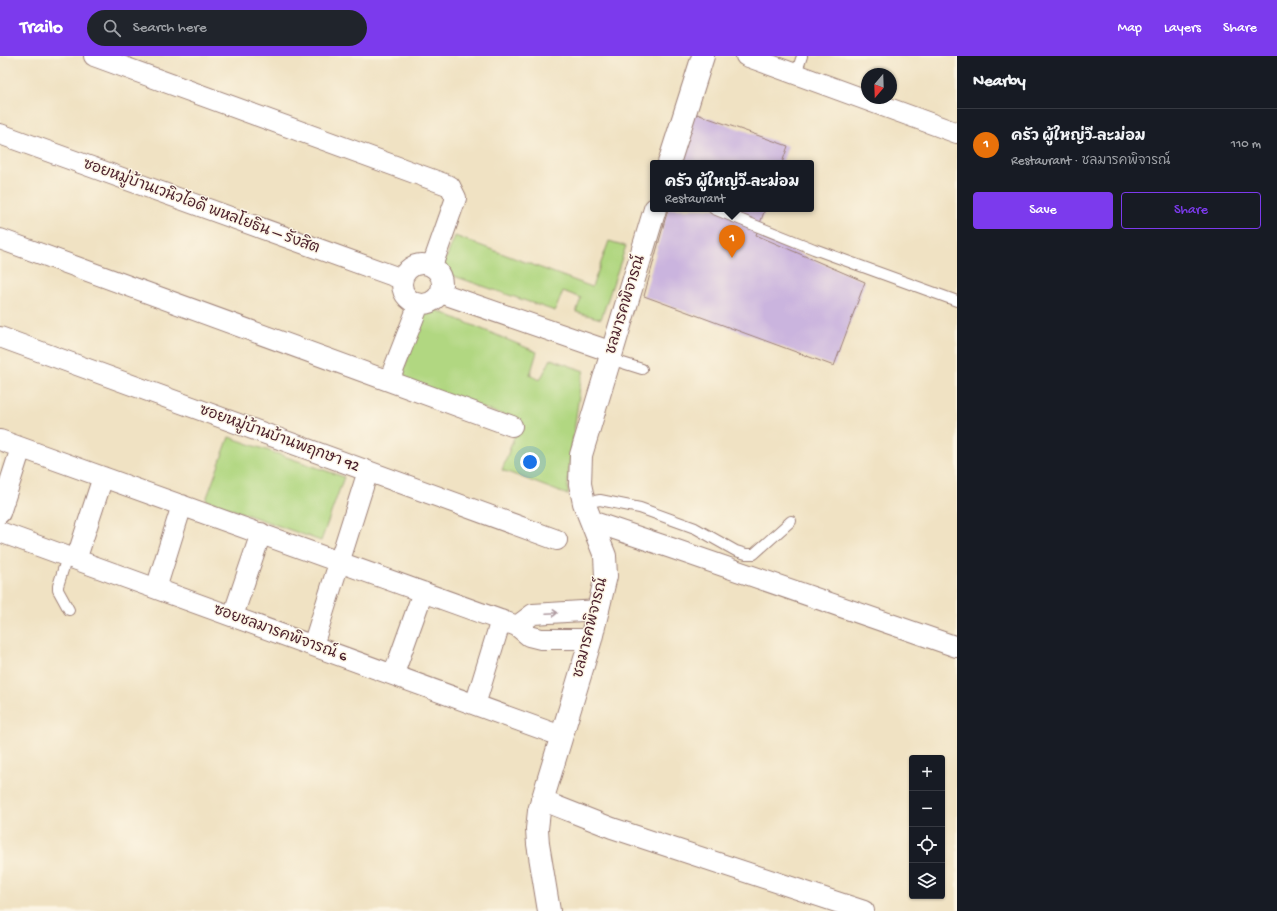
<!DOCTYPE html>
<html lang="en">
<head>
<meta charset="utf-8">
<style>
  :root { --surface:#171b24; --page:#20242c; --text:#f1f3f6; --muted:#9ea1a6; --line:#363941; --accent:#7c3aed }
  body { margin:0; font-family:"Gochi Hand","Playpen Sans Thai",sans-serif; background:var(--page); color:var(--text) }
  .controls { position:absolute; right:12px; bottom:12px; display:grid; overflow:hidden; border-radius:4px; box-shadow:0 1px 3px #0004 }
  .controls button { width:36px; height:36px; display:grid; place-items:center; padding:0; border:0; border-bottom:1px solid var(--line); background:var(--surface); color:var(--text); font:20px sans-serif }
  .compass { position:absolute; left:861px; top:12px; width:36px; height:36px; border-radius:50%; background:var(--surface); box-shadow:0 1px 3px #0004; rotate:199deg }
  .you { position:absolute; left:530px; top:406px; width:14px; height:14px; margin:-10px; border:3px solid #fff; border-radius:50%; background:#1a73e8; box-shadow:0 0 0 6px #1a73e833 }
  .badge { display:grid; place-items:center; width:26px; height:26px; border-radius:50%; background:var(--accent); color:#fff; font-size:13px; font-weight:700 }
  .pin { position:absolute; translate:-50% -33px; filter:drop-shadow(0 1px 2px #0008) }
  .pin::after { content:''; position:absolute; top:21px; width:14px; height:12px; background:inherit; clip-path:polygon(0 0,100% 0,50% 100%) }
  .popup { position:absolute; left:650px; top:104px; width:164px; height:52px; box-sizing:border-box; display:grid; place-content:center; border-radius:4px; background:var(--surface); filter:drop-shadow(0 1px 3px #0005); font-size:13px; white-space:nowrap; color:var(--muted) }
  .popup b { font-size:15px; color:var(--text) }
  .popup::after { content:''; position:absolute; left:50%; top:100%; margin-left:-8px; border:8px solid transparent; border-top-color:var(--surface) }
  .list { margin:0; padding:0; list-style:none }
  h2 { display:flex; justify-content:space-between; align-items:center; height:52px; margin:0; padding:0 16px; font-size:17px }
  h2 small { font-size:13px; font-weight:400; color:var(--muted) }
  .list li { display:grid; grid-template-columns:26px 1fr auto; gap:12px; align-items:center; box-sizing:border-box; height:72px; padding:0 16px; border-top:1px solid var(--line) }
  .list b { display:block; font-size:15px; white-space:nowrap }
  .list p { margin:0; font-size:13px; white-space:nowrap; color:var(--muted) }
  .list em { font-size:13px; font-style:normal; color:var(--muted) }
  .actions { display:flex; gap:8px; padding:12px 16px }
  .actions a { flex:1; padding:9px 0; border:1px solid var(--accent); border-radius:4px; text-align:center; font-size:14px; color:var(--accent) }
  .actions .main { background:var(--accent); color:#fff }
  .icon { flex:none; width:22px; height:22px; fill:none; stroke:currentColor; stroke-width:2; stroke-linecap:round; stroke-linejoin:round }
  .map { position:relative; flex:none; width:957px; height:855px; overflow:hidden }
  header { display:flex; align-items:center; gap:24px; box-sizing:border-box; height:56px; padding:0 20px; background:var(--accent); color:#fff }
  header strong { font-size:19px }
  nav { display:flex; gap:22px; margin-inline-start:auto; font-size:14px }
  .search { width:280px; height:36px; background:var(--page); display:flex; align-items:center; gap:10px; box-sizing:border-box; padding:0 14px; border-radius:22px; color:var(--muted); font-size:15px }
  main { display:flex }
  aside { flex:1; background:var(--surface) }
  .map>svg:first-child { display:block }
</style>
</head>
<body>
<header>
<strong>Trailo</strong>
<div class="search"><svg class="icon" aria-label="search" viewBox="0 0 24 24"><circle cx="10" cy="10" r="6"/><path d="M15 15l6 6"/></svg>Search here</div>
<nav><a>Map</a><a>Layers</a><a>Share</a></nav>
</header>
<main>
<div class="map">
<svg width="957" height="855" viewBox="0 0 957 855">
  <rect width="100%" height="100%" fill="#fcf5e5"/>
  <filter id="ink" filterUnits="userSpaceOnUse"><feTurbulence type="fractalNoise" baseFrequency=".025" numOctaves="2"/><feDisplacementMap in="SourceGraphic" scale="8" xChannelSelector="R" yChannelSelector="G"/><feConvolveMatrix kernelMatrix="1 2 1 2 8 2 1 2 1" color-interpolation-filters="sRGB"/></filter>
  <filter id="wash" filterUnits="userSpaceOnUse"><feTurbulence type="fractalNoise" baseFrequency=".012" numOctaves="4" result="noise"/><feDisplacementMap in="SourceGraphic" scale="16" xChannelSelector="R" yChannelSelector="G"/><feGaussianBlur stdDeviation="0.9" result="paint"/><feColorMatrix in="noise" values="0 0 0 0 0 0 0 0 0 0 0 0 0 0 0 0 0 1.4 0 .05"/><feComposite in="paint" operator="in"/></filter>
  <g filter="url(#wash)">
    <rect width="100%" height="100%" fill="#f0e2c3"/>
    <path fill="#b1d781" stroke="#7e7b56" d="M455 180 592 231 609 185 626 190 601 263 576 256 581 242 563 235 555 255 448 218 443 210Z
      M425 254H436L537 296 530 319 540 324 551 303 584 315 581 324 568 420V439L502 414 520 365 408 326 402 318Z
      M229 381 344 421 321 485 206 444Z"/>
    <g id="blocks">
      <path fill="#cab4de" d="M694 57 788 90 782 107H680Z
        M668 153H765L756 179 865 226 834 310 644 240Z"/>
    </g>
  </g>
  <g filter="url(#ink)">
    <use href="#blocks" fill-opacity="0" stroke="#9d8077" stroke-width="1"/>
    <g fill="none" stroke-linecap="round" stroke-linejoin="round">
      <g stroke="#9d8077" stroke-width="12">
        <path id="service" d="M796 18 802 0
          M714 153 814 193 957 245
          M610 303 642 313
          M584 447 600 444 640 452 695 472 736 495 746 498H754L791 465
          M67 501 58 530V534L69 554"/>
      </g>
      <g stroke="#9d8077" stroke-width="22">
        <path id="minor" d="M94 0 450 130 456 142 432 210
          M746 0 957 77
          M0 78 402 223
          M0 183 512 370
          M402 228a20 20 0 1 1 40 0a20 20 0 1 1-40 0Z
          M441 237 612 296
          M0 281 557 484
          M389 325 419 248
          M0 384 517 570 529 580 541 583H591
          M0 457 21 392
          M591 465 671 492 957 591
          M0 476 561 680
          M79 495 103 421
          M159 523 182 449
          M236 551 261 477
          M517 570 533 558 599 554
          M316 580 368 415
          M397 609 423 536
          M478 639 501 564
          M541 744 612 772 864 855"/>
      </g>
      <g stroke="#9d8077" stroke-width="24">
        <path id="tertiary" d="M669 107 703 0
          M549 855 538 788 537 773 539 755 591 583 606 520 605 500 584 447 580 428 581 399 655 153"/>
      </g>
      <use href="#service" stroke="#fff" stroke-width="10"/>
      <use href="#minor" stroke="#fff" stroke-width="20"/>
      <use href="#tertiary" stroke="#fff" stroke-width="22"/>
    </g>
    <defs><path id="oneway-shaft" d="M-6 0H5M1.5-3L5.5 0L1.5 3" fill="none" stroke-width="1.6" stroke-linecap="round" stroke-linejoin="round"/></defs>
    <use stroke="#ae9aa0" href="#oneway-shaft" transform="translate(552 557) rotate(-3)"/>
  </g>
  <g text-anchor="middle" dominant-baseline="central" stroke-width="3" stroke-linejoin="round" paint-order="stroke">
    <g font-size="15" fill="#4a1f2b" stroke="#fcf5e5">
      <text transform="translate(201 151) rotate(20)">ซอยหมู่บ้านเวนิวไอดี พหลโยธิน – รังสิต</text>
      <text transform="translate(626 249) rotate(-73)">ชลมารคพิจารณ์</text>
      <text transform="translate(279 383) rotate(20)">ซอยหมู่บ้านบ้านพฤกษา 92</text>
      <text transform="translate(591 572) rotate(-76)">ชลมารคพิจารณ์</text>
      <text transform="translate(280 578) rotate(20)">ซอยชลมารคพิจารณ์ 6</text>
    </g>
  </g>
</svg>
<div class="controls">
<button>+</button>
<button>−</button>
<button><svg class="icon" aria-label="locate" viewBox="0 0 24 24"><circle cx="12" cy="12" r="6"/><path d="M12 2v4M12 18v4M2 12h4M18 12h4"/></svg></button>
<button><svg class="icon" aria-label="layers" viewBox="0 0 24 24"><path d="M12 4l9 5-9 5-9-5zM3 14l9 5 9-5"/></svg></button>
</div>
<svg class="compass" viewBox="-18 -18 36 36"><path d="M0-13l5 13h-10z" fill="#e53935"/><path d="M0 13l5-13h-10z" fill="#9ea1a6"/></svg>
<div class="you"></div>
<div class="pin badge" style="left:732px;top:202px;background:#e8710a">1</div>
<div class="popup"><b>ครัว ผู้ใหญ่วี-ละม่อม</b>Restaurant</div>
</div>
<aside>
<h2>Nearby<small></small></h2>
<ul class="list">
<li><span class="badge" style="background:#e8710a">1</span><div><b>ครัว ผู้ใหญ่วี-ละม่อม</b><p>Restaurant · ชลมารคพิจารณ์</p></div><em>110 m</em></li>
</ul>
<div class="actions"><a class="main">Save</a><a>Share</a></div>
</aside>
</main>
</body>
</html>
